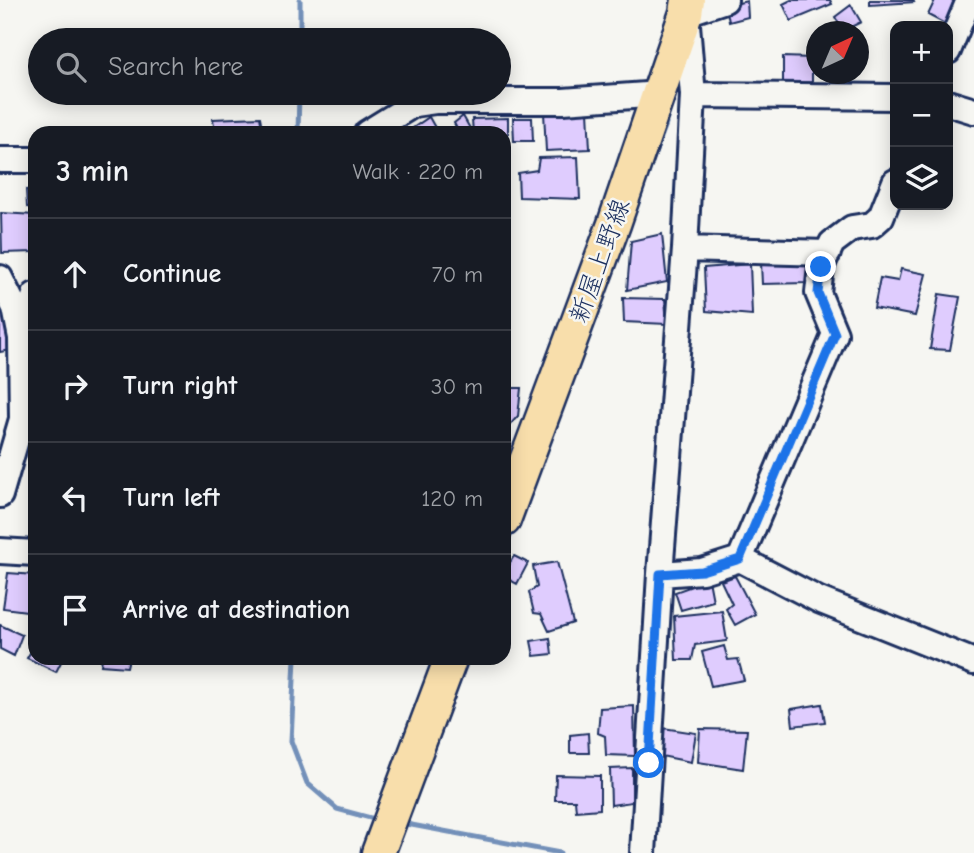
<!DOCTYPE html>
<html lang="en">
<head>
<meta charset="utf-8">
<style>
  :root { --surface:#171b24; --page:#242831; --text:#f1f3f6; --muted:#9ea1a6; --line:#363941 }
  body { margin:0; font-family:"Comic Neue","Klee One",sans-serif; background:var(--page); color:var(--text) }
  .controls { position:absolute; right:21px; top:21px; display:grid; overflow:hidden; border-radius:14px; box-shadow:0 4px 18px #0003 }
  .controls button { width:63px; height:63px; display:grid; place-items:center; padding:0; border:0; border-bottom:2px solid var(--line); background:var(--surface); color:var(--text); font:35px sans-serif }
  .compass { position:absolute; left:806px; top:21px; width:63px; height:63px; border-radius:50%; background:var(--surface); box-shadow:0 4px 18px #0003; rotate:44deg }
  .stop { position:absolute; width:21px; height:21px; margin:-16px; border:5px solid #1a73e8; border-radius:50%; background:#fff }
  .stop.end { background:#1a73e8; border-color:#fff; box-shadow:0 2px 7px #0008 }
  .list { margin:0; padding:0; list-style:none }
  h2 { display:flex; justify-content:space-between; align-items:center; height:91px; margin:0; padding:0 28px; font-size:30px }
  h2 small { font-size:23px; font-weight:400; color:var(--muted) }
  .list li { display:grid; grid-template-columns:46px 1fr auto; gap:21px; align-items:center; box-sizing:border-box; height:112px; padding:0 28px; border-top:2px solid var(--line) }
  .list b { display:block; font-size:26px; white-space:nowrap }
  .list em { font-size:23px; font-style:normal; color:var(--muted) }
  .icon { flex:none; width:38px; height:38px; fill:none; stroke:currentColor; stroke-width:2; stroke-linecap:round; stroke-linejoin:round }
  .map { position:relative; flex:none; width:974px; height:853px; overflow:hidden }
  .search { position:absolute; background:var(--surface); box-shadow:0 4px 18px #0003; left:28px; top:28px; width:483px; height:77px; display:flex; align-items:center; gap:18px; box-sizing:border-box; padding:0 24px; border-radius:38px; color:var(--muted); font-size:26px }
  .panel { position:absolute; background:var(--surface); box-shadow:0 4px 18px #0003; left:28px; top:126px; width:483px; height:539px; border-radius:21px }
  .map>svg:first-child { display:block }
</style>
</head>
<body>
<div class="map">
<svg width="974" height="853" viewBox="0 0 974 853">
  <rect width="100%" height="100%" fill="#f6f6f2"/>
  <filter id="ink" filterUnits="userSpaceOnUse"><feTurbulence type="fractalNoise" baseFrequency=".0143" numOctaves="2"/><feDisplacementMap in="SourceGraphic" scale="14" xChannelSelector="R" yChannelSelector="G"/><feConvolveMatrix kernelMatrix="1 2 1 2 8 2 1 2 1" color-interpolation-filters="sRGB"/></filter>
  <g filter="url(#ink)">
    <g fill="none" stroke-linecap="round" stroke-linejoin="round">
      <path stroke="#7390b9" stroke-width="5" d="M300 40V0
        M298 133 299 93
        M652 161 666 124
        M504 554 513 527
        M295 658 291 741 307 783 337 809 378 820
        M401 823 560 853"/>
    </g>
    <path fill="#dfccfe" stroke="#1b2f5e" stroke-width="2" d="M791 0H830L832 4 791 21 783 4Z
      M870 0H913L914 2 870 5Z
      M935 0H959L949 26 928 15Z
      M747 1 748 17 729 22 726 6Z
      M851 5 861 22 843 31 835 17Z
      M783 57 812 58V84L783 82Z
      M588 111 590 149 546 151 544 112Z
      M463 116 472 132 470 133H459L454 123Z
      M260 117 262 128 257 129 256 133H215L213 119Z
      M429 117 438 133H412L410 130Z
      M508 118V161H504V133H473L472 119Z
      M513 118H532L533 141H514Z
      M578 157 580 199 519 197 518 173 537 170 539 158Z
      M35 189V208L27 207 26 190Z
      M1 213 35 215V252L2 253Z
      M662 234 667 282 627 290 631 241Z
      M761 263H808L807 283 762 284Z
      M750 264 752 315 706 311 704 268Z
      M901 269 926 274 915 316 874 308 880 278 898 281Z
      M939 294 960 297 950 350 930 349Z
      M623 298 665 299 667 324 624 322Z
      M5 310 11 350 0 352V311Z
      M504 388H521L518 416 509 426 504 428Z
      M514 556 528 563 517 584 504 577V572Z
      M557 562 573 623 549 631 541 614 534 613 529 592 537 587 533 566Z
      M8 573 35 575V612L3 608Z
      M735 576 755 614 735 625 726 609 732 604 721 581Z
      M709 580 713 601 681 610 675 592Z
      M722 611 727 641 695 645 692 660H676L674 616Z
      M0 625 22 635 14 656 0 649Z
      M550 638 552 654 534 656 531 641Z
      M35 644V658H63L56 672 27 658Z
      M724 646 728 660 738 659 744 680 711 686 702 652Z
      M102 658H129L127 667 101 665Z
      M822 704 825 722 793 726 791 709Z
      M634 706 635 756 606 755 605 736 598 733 600 708Z
      M663 728 696 733 691 762 661 756Z
      M700 729 747 730 743 769 698 762Z
      M588 733 589 753H570V735Z
      M632 768V802L611 805 610 769Z
      M556 775 600 776V809L576 811 575 800H555Z"/>
    <g fill="none" stroke-linecap="round" stroke-linejoin="round">
      <g stroke="#1b2f5e" stroke-width="30">
        <path id="minor" d="M948 51 969 0
          M693 95 895 97
          M948 103 974 111
          M367 133 414 104 435 101H563L660 94
          M0 160H35
          M685 249 828 253
          M0 278 15 308 21 338 22 419 0 495
          M21 338 35 295
          M0 551 35 553
          M740 559 819 600 974 662
          M660 574 702 571 740 559 835 334 818 293 821 267 832 243 852 228 872 225 881 217 895 182
          M643 853 660 574 685 249 693 95 686 13 725 0"/>
      </g>
      <g stroke="#1b2f5e" stroke-width="37">
        <path id="major" d="M504 520 614 224 686 13 688 0
          M378 853 451 658"/>
      </g>
      <use href="#minor" stroke="#f6f6f2" stroke-width="24"/>
      <use href="#major" stroke="#f8deab" stroke-width="32"/>
    </g>
  </g>
  <g fill="none" stroke-linecap="round" stroke-linejoin="round" filter="url(#ink)">
    <path stroke="#1a73e8" stroke-width="9" d="M649 763 660 574 702 571 740 559 835 334 818 293 821 267"/>
  </g>
  <g text-anchor="middle" dominant-baseline="central" stroke-width="5" stroke-linejoin="round" paint-order="stroke">
    <g font-size="26" fill="#1b2f5e" stroke="#f6f6f2">
      <text transform="translate(600 261) rotate(-70)">新屋上野線</text>
    </g>
  </g>
</svg>
<div class="controls">
<button>+</button>
<button>−</button>
<button><svg class="icon" aria-label="layers" viewBox="0 0 24 24"><path d="M12 4l9 5-9 5-9-5zM3 14l9 5 9-5"/></svg></button>
</div>
<svg class="compass" viewBox="-18 -18 36 36"><path d="M0-13l5 13h-10z" fill="#e53935"/><path d="M0 13l5-13h-10z" fill="#9ea1a6"/></svg>
<div class="stop" style="left:649px;top:763px"></div>
<div class="stop end" style="left:821px;top:267px"></div>
<div class="search"><svg class="icon" aria-label="search" viewBox="0 0 24 24"><circle cx="10" cy="10" r="6"/><path d="M15 15l6 6"/></svg>Search here</div>
<section class="panel">
<h2>3 min<small>Walk · 220 m</small></h2>
<ul class="list">
<li><svg class="icon" aria-label="ahead" viewBox="0 0 24 24"><path d="M12 20V5M6 11l6-6 6 6"/></svg><div><b>Continue</b></div><em>70 m</em></li>
<li><svg class="icon" aria-label="right" viewBox="0 0 24 24"><path d="M7 20v-9h11M14 6l5 5-5 5"/></svg><div><b>Turn right</b></div><em>30 m</em></li>
<li><svg class="icon" aria-label="left" viewBox="0 0 24 24"><path d="M17 20v-9H6M10 6l-5 5 5 5"/></svg><div><b>Turn left</b></div><em>120 m</em></li>
<li><svg class="icon" aria-label="arrive" viewBox="0 0 24 24"><path d="M6 21V4h12l-3 4 3 4H6"/></svg><div><b>Arrive at destination</b></div></li>
</ul>
</section>
</div>
</body>
</html>
